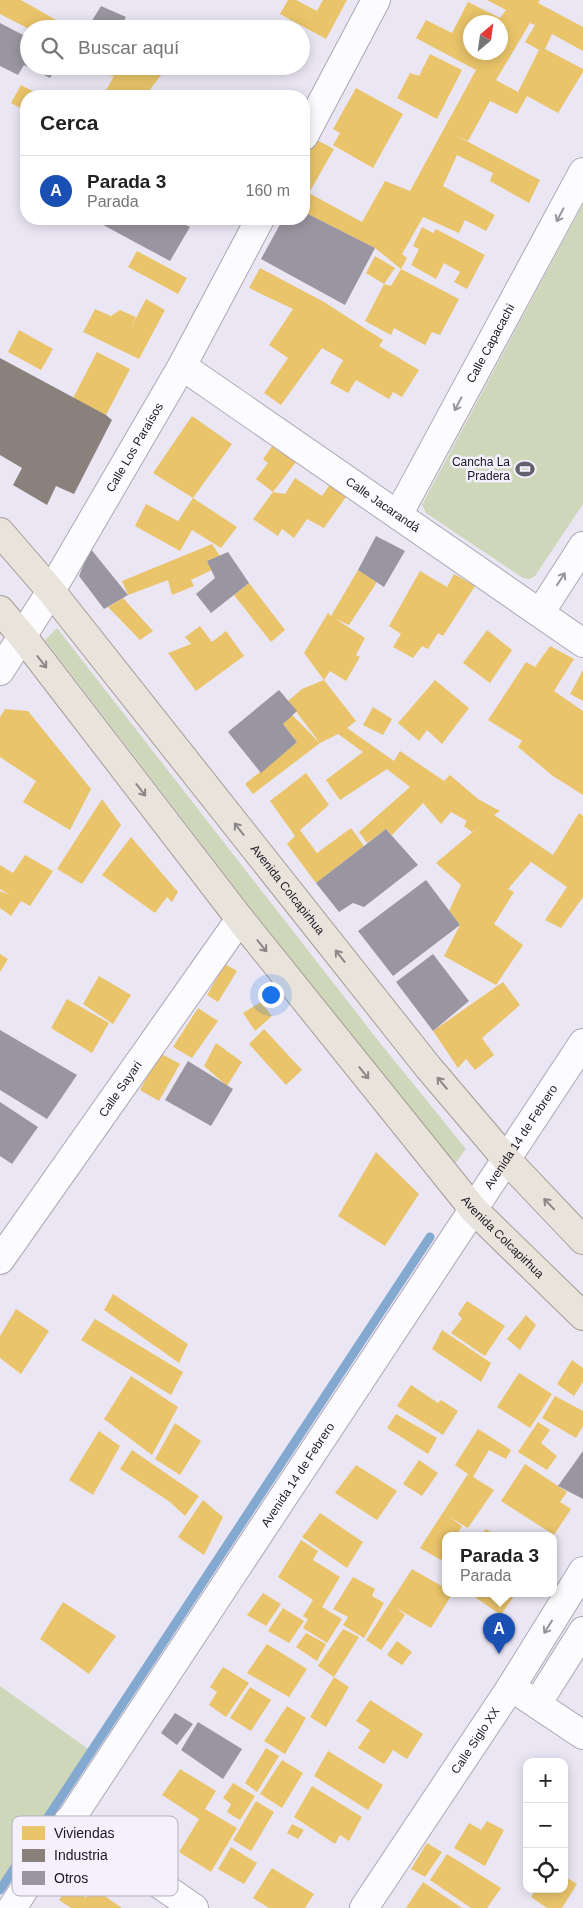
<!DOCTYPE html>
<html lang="es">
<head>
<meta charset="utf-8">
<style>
  :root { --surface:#fff; --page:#f2f2f2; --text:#222; --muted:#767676; --line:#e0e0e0; --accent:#645f6c }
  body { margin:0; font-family:Arial,sans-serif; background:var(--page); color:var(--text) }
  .controls { position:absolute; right:15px; bottom:15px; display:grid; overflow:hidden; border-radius:10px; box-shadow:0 2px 12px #0003 }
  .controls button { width:45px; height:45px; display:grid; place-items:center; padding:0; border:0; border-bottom:1px solid var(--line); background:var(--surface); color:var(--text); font:25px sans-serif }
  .compass { position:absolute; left:463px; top:15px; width:45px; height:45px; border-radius:50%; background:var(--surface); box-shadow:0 2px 12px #0003; rotate:29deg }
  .you { position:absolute; left:270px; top:994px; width:18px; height:18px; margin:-12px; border:4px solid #fff; border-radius:50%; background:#1a73e8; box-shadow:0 0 0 8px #1a73e833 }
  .badge { display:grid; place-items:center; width:32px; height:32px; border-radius:50%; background:var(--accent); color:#fff; font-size:16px; font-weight:700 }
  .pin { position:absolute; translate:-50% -41px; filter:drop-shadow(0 1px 2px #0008) }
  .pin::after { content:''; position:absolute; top:26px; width:18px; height:15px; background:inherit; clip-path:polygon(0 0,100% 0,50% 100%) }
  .popup { position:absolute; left:442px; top:1532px; width:115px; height:65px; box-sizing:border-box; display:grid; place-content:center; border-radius:10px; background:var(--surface); filter:drop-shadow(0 1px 4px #0005); font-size:16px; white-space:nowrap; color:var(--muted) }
  .popup b { font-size:19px; color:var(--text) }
  .popup::after { content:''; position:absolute; left:50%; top:100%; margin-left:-10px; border:10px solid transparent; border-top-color:var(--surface) }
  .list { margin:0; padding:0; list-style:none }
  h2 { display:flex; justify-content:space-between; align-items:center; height:65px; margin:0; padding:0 20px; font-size:21px }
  h2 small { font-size:16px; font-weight:400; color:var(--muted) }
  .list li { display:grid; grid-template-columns:32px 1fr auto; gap:15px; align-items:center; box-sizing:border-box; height:70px; padding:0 20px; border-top:1px solid var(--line) }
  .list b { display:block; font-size:19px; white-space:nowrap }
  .list p { margin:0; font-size:16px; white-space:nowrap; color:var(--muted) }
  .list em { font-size:16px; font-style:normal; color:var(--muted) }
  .icon { flex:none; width:28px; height:28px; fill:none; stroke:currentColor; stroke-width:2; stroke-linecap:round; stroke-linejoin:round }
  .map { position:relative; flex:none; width:583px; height:1908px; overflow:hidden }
  .search { position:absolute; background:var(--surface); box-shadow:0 2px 12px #0003; left:20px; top:20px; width:290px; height:55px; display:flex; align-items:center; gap:12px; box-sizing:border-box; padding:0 18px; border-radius:28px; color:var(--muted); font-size:19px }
  .panel { position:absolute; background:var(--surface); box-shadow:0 2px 12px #0003; left:20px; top:90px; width:290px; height:135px; border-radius:20px }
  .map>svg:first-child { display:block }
</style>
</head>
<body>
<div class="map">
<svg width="583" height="1908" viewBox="0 0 583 1908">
  <rect width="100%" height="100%" fill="#ebe6f4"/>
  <path fill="#ced7b9" d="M583 204V504L535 576 530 579 523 578 426 513 422 505Z
    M57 628 380 1043 466 1149 454 1165 356 1045 45 640Z
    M0 1686 91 1751 0 1886Z"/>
  <path fill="#e9c46a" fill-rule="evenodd" d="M0 0H21L72 29H29L0 14Z
    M288 0H296L317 11 323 0H347L326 39 280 14Z
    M487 0H540L538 3 583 27V51L552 34 545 49 583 69V72L558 113 527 96 517 114 490 101 468 141 457 136 540 180 529 203 490 181 493 173 457 155 443 186 495 215 486 231 465 220 459 233 423 217 402 254 407 258 401 269 375 248 304 212V159L315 139 334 149 309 193 362 222 385 181 410 191 476 70 416 38 426 20 452 33 468 2 500 18 506 10ZM470 22H500V52H470ZM530 23 535 25 525 42 539 50 518 92 496 80Z
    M430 54 462 70 437 119 397 98 410 73 419 76Z
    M113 66H168L145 96H114L105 92 114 76 108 75Z
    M21 85 42 96H26V111L11 103Z
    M356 88 403 114 373 168 333 145 340 133 333 129Z
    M422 227 433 233 436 229 485 255 467 289 454 282 460 272 444 263 436 279 411 265 419 249 413 246Z
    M137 251 187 278 178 294 128 267Z
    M375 256 395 268 384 284 366 273Z
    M260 268 324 302 383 340 379 346 419 370 402 397 393 392 389 399 356 380 348 393 330 383 343 360 322 348 281 405 264 393 288 358 269 345 293 309 249 288Z
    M401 269 459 299 440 335 432 332 425 345 394 328 391 335 365 321 384 284 391 286Z
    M146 299 165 310 139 359 83 332 95 309 111 316 120 310 136 317 130 330Z
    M19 330 53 349 41 370 8 352Z
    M97 352 130 369 106 415 73 398Z
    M192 416 232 444 193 498 153 473Z
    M273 445 296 462 273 492 256 479 268 463 263 459Z
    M295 478 322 496 331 483 348 494 324 528 307 519 294 538 282 529 278 536 253 519 273 492 285 494Z
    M193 498 237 527 221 548 192 530 180 551 135 526 146 504 178 521Z
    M212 544 220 556 207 561 212 570 191 580 194 586 172 595 168 580 128 595 122 581Z
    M358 570 377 582 349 625 336 619 365 638 356 655 360 657 346 681 330 671 324 680 304 653 328 613 331 616Z
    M420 571 447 587 454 574 475 586 443 636 438 633 428 649 422 646 413 658 393 647 401 634 389 626Z
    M249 583 285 630 271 642 234 595Z
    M123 598 153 631 140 640 108 607Z
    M200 626 212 642 226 631 244 656 196 691 168 653 191 644 185 637Z
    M487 630 512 650 490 683 463 663Z
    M550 646 574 659 554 691 583 711V795L553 776 518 747 522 741 488 720 526 662 535 667Z
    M583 670V701L570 694Z
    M324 680 356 721 347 728 394 761 400 751 444 781 450 775 478 799 500 811 494 815 553 855 579 813 583 816V897L561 928 545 920 567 887 531 862 508 889 514 892 494 924 523 945 496 985 444 956 460 925 449 911 461 885 436 863 482 824 472 832 464 826 467 821 451 812 441 824 423 803 392 835 386 829 367 843 359 832 410 787 387 769 340 800 326 780 363 752 338 734 320 743 253 794 245 784 297 742 283 724 292 715 320 743 288 701 302 689Z
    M435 680 469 708 442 744 427 730 419 741 398 723Z
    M373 707 392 719 383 735 363 725Z
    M5 709 28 711 91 789 70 830 23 802 36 781 0 757V717Z
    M306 773 329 805 300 830 317 853 351 828 364 846 316 883 287 844 295 836 270 801Z
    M102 799 121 825 82 884 57 869Z
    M131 837 178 892 172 902 167 897 155 913 102 875Z
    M25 855 53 871 30 906 21 901 11 916 0 908V891L10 895 0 889V865L13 873Z
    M0 954 8 959 0 972Z
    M225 964 237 971 218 1002 207 995Z
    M99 976 131 995 113 1024 83 1004Z
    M503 982 520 1005 482 1038 494 1055 475 1070 466 1059 458 1068 433 1031Z
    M67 999 109 1023 92 1053 51 1028Z
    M261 1002 272 1016 255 1031 243 1013Z
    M198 1008 218 1021 192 1058 173 1047Z
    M264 1029 302 1070 286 1085 249 1044Z
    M216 1043 242 1062 227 1086 204 1066Z
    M160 1053 180 1064 159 1101 140 1090Z
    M376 1152 419 1194 385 1246 338 1216Z
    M113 1294 188 1344 179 1363 104 1310Z
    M467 1301 505 1326 485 1356 451 1333 462 1319 458 1314Z
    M16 1309 49 1331 21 1374 0 1358V1336Z
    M526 1315 536 1325 520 1350 507 1339Z
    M95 1319 183 1372 171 1395 81 1340Z
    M442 1330 491 1363 481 1382 432 1349Z
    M572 1360 583 1368V1382L574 1396 557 1384Z
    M519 1373 552 1394 530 1428 497 1407Z
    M131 1376 178 1407 152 1455 104 1419Z
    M411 1385 438 1403 441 1400 458 1411 443 1435 397 1406Z
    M555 1396 583 1411V1426L576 1438 542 1418Z
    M396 1414 437 1438 428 1454 387 1428Z
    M538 1422 550 1430 541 1443 557 1456 547 1470 518 1452Z
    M175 1423 201 1441 180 1475 155 1459Z
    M478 1429 511 1450 506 1459 489 1450 473 1477 494 1490 468 1528 448 1516 462 1526 457 1535H445V1554L441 1560 420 1548 468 1474 455 1465Z
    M99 1431 120 1446 93 1495 69 1480Z
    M132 1450 199 1496 185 1516 170 1502 120 1469Z
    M419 1460 438 1473 422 1496 403 1484Z
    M525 1464 567 1492 560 1502 571 1509 554 1535 501 1501Z
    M356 1465 397 1491 377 1520 335 1493Z
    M203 1500 223 1517 204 1555 178 1537Z
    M320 1513 363 1542 347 1568 302 1537Z
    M486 1529 496 1535H481Z
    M301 1540 318 1551 313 1560 340 1577 322 1607 342 1619 327 1643 303 1628 308 1619 303 1616 313 1600 278 1577Z
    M412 1569 445 1588V1593H453L431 1628 396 1608 405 1615 381 1650 366 1640Z
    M353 1577 375 1589 372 1596 384 1603 364 1638 343 1625 348 1617 333 1609Z
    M263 1593 281 1604 266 1626 247 1615Z
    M469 1593H516L501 1615Z
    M63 1602 116 1636 89 1674 40 1639Z
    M283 1608 304 1621 289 1643 268 1631Z
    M343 1629 359 1637 334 1677 318 1666Z
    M306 1633 326 1644 317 1661 296 1647Z
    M397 1641 412 1652 402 1665 387 1655Z
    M267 1644 307 1669 289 1697 247 1673Z
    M223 1667 249 1683 226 1717 209 1705 217 1692 210 1687Z
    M334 1677 349 1687 326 1727 310 1717Z
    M250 1687 271 1700 251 1731 230 1718Z
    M370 1700 423 1734 407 1759 393 1750 384 1764 358 1748 370 1730 356 1721Z
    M287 1706 306 1718 285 1754 264 1741Z
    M266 1748 279 1756 257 1792 245 1783Z
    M328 1751 383 1785 368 1810 314 1776Z
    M282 1760 303 1773 282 1808 260 1794Z
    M180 1769 216 1791 205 1809 237 1828 211 1872 179 1852 199 1819 162 1795Z
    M233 1783 255 1796 240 1820 227 1812 231 1804 223 1798Z
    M312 1786 362 1817 349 1841 340 1835 335 1844 294 1817Z
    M256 1801 274 1812 251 1851 233 1840Z
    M487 1821 504 1830 485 1866 454 1848 469 1823 481 1830Z
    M292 1824 304 1830 298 1839 287 1833Z
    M427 1843 442 1852 425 1877 411 1869Z
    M231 1847 257 1863 244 1884 218 1869Z
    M447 1854 501 1888 487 1908H471L430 1880Z
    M272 1868 314 1894 305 1908H269L253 1898Z
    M564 1876 577 1884 562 1908H547L531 1897 536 1889H564Z
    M423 1882 462 1908H406Z
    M69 1886 86 1898 93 1888 122 1908H71L59 1900Z"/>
  <path fill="#8a817c" d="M0 358 106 415 112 420 74 494 56 486 47 505 13 485 22 468 0 455Z"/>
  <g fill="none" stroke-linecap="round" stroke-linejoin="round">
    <path stroke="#83a9d0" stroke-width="9" d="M0 1890 430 1237"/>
  </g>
  <path fill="#9a96a1" d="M101 6 126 17 119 29H87Z
    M0 23 29 38V66H57L50 78 24 65 18 75 0 66Z
    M304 212 375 248 345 305 261 259 283 219H304Z
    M92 219H174L190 227 170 261Z
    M376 536 405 551 384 587 358 570Z
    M90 548 128 595 104 609 79 576Z
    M228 552 249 583 211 613 196 594 215 578 207 561Z
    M279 690 297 711 283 724 297 742 261 773 228 732Z
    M386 829 418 865 364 907 353 903 339 912 316 883Z
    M426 880 460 925 393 976 358 931Z
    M433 954 469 1001 433 1031 396 982Z
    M0 1030 77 1075 47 1119 0 1090Z
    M188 1061 233 1089 211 1126 165 1100Z
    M0 1102 38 1127 12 1164 0 1156Z
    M583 1451V1499L558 1486Z
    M175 1713 193 1724 177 1745 161 1733Z
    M198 1722 242 1749 223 1779 181 1750Z"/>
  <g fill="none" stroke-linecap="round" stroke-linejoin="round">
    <g stroke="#aca7b4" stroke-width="30">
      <g id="minor">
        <path d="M304 136 376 0"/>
        <path id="s1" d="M182 366 583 643"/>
        <path id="s2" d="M398 515 583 172"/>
        <path d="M540 613 583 546"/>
        <path id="s3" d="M0 671 51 591 182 366 260 219"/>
        <path id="s4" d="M0 1260 240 919"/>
        <path d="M511 1687 583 1735"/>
        <path d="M537 1704 583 1631"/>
        <path d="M68 1821 194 1908"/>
        <path id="s5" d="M12 1908 583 1043"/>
        <path id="s6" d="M364 1908 511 1687 583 1571"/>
      </g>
    </g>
    <g stroke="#a69c94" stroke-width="30">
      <g id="major">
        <path id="s7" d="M0 532 51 591 428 1067 507 1160 583 1240"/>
        <path id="s8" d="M0 610 23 637 240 919 474 1210 583 1316"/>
      </g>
    </g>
    <use href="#minor" stroke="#fcfbfd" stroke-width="28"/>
    <use href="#major" stroke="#e8e3db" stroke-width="28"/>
  </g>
  <defs><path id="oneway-shaft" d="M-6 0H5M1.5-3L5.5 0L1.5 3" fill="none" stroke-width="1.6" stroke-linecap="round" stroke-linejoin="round" transform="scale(1.25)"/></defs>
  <g stroke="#97949a">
    <use href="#oneway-shaft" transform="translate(560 215) rotate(118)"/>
    <use href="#oneway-shaft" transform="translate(458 404) rotate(118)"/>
    <use href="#oneway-shaft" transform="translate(561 579) rotate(-57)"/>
    <use href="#oneway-shaft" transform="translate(548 1627) rotate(122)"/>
  </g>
  <g stroke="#8c8788">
    <use href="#oneway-shaft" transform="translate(42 662) rotate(52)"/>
    <use href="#oneway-shaft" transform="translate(141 790) rotate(52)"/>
    <use href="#oneway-shaft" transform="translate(239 829) rotate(-128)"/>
    <use href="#oneway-shaft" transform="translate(262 946) rotate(51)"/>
    <use href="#oneway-shaft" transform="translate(340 956) rotate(-128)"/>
    <use href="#oneway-shaft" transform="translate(364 1073) rotate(51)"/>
    <use href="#oneway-shaft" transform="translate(442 1083) rotate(-130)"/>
    <use href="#oneway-shaft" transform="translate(549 1204) rotate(-134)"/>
  </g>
  <defs>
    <g id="stadium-bare" transform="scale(1.5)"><path d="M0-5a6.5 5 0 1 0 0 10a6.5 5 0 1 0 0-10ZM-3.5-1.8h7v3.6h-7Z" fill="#645f6c" stroke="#f4f0fd" stroke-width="2.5" paint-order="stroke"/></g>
  </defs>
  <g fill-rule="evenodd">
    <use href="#stadium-bare" x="525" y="469"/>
  </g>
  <g text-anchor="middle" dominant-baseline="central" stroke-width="5" stroke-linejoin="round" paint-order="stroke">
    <g font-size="12" fill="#1b1722" stroke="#f4f0fd">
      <text stroke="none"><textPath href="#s2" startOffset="195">Calle Capacachi</textPath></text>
      <text stroke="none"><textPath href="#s3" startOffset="261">Calle Los Paraísos</textPath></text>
      <text stroke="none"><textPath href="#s1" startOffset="244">Calle Jacarandá</textPath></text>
      <text stroke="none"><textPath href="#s7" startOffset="459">Avenida Colcapirhua</textPath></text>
      <text stroke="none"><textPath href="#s4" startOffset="209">Calle Sayari</textPath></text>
      <text stroke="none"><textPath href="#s5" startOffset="924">Avenida 14 de Febrero</textPath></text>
      <text stroke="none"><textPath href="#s8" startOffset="804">Avenida Colcapirhua</textPath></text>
      <text stroke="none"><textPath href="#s5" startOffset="519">Avenida 14 de Febrero</textPath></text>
      <text stroke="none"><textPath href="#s6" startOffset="201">Calle Siglo XX</textPath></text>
    </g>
    <g font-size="12" fill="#1b1722" stroke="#f4f0fd" text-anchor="end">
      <text x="510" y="462">Cancha La<tspan x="510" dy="14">Pradera</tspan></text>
    </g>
  </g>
  <rect x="12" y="1816" width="166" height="80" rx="8" fill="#f4f0fd" stroke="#b3afbb" stroke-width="1"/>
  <rect x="22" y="1826" width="23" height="14" fill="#e9c46a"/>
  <rect x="22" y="1849" width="23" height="13" fill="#8a817c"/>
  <rect x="22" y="1871" width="23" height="14" fill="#9a96a1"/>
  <g font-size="14" fill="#1b1722">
    <text x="54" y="1838">Viviendas</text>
    <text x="54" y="1860">Industria</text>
    <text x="54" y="1883">Otros</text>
  </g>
</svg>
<div class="controls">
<button>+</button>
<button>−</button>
<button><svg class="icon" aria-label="locate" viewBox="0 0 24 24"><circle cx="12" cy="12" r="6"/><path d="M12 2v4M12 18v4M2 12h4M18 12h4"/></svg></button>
</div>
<svg class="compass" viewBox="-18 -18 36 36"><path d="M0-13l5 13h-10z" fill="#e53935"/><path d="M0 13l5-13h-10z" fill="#767676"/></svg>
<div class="you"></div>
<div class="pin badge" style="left:499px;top:1654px;background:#1a4fb4">A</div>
<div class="popup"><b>Parada 3</b>Parada</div>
<div class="search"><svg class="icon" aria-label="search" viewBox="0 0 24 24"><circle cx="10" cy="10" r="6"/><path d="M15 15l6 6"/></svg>Buscar aquí</div>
<section class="panel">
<h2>Cerca<small></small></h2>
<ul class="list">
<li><span class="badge" style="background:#1a4fb4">A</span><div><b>Parada 3</b><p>Parada</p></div><em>160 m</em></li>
</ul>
</section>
</div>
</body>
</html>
